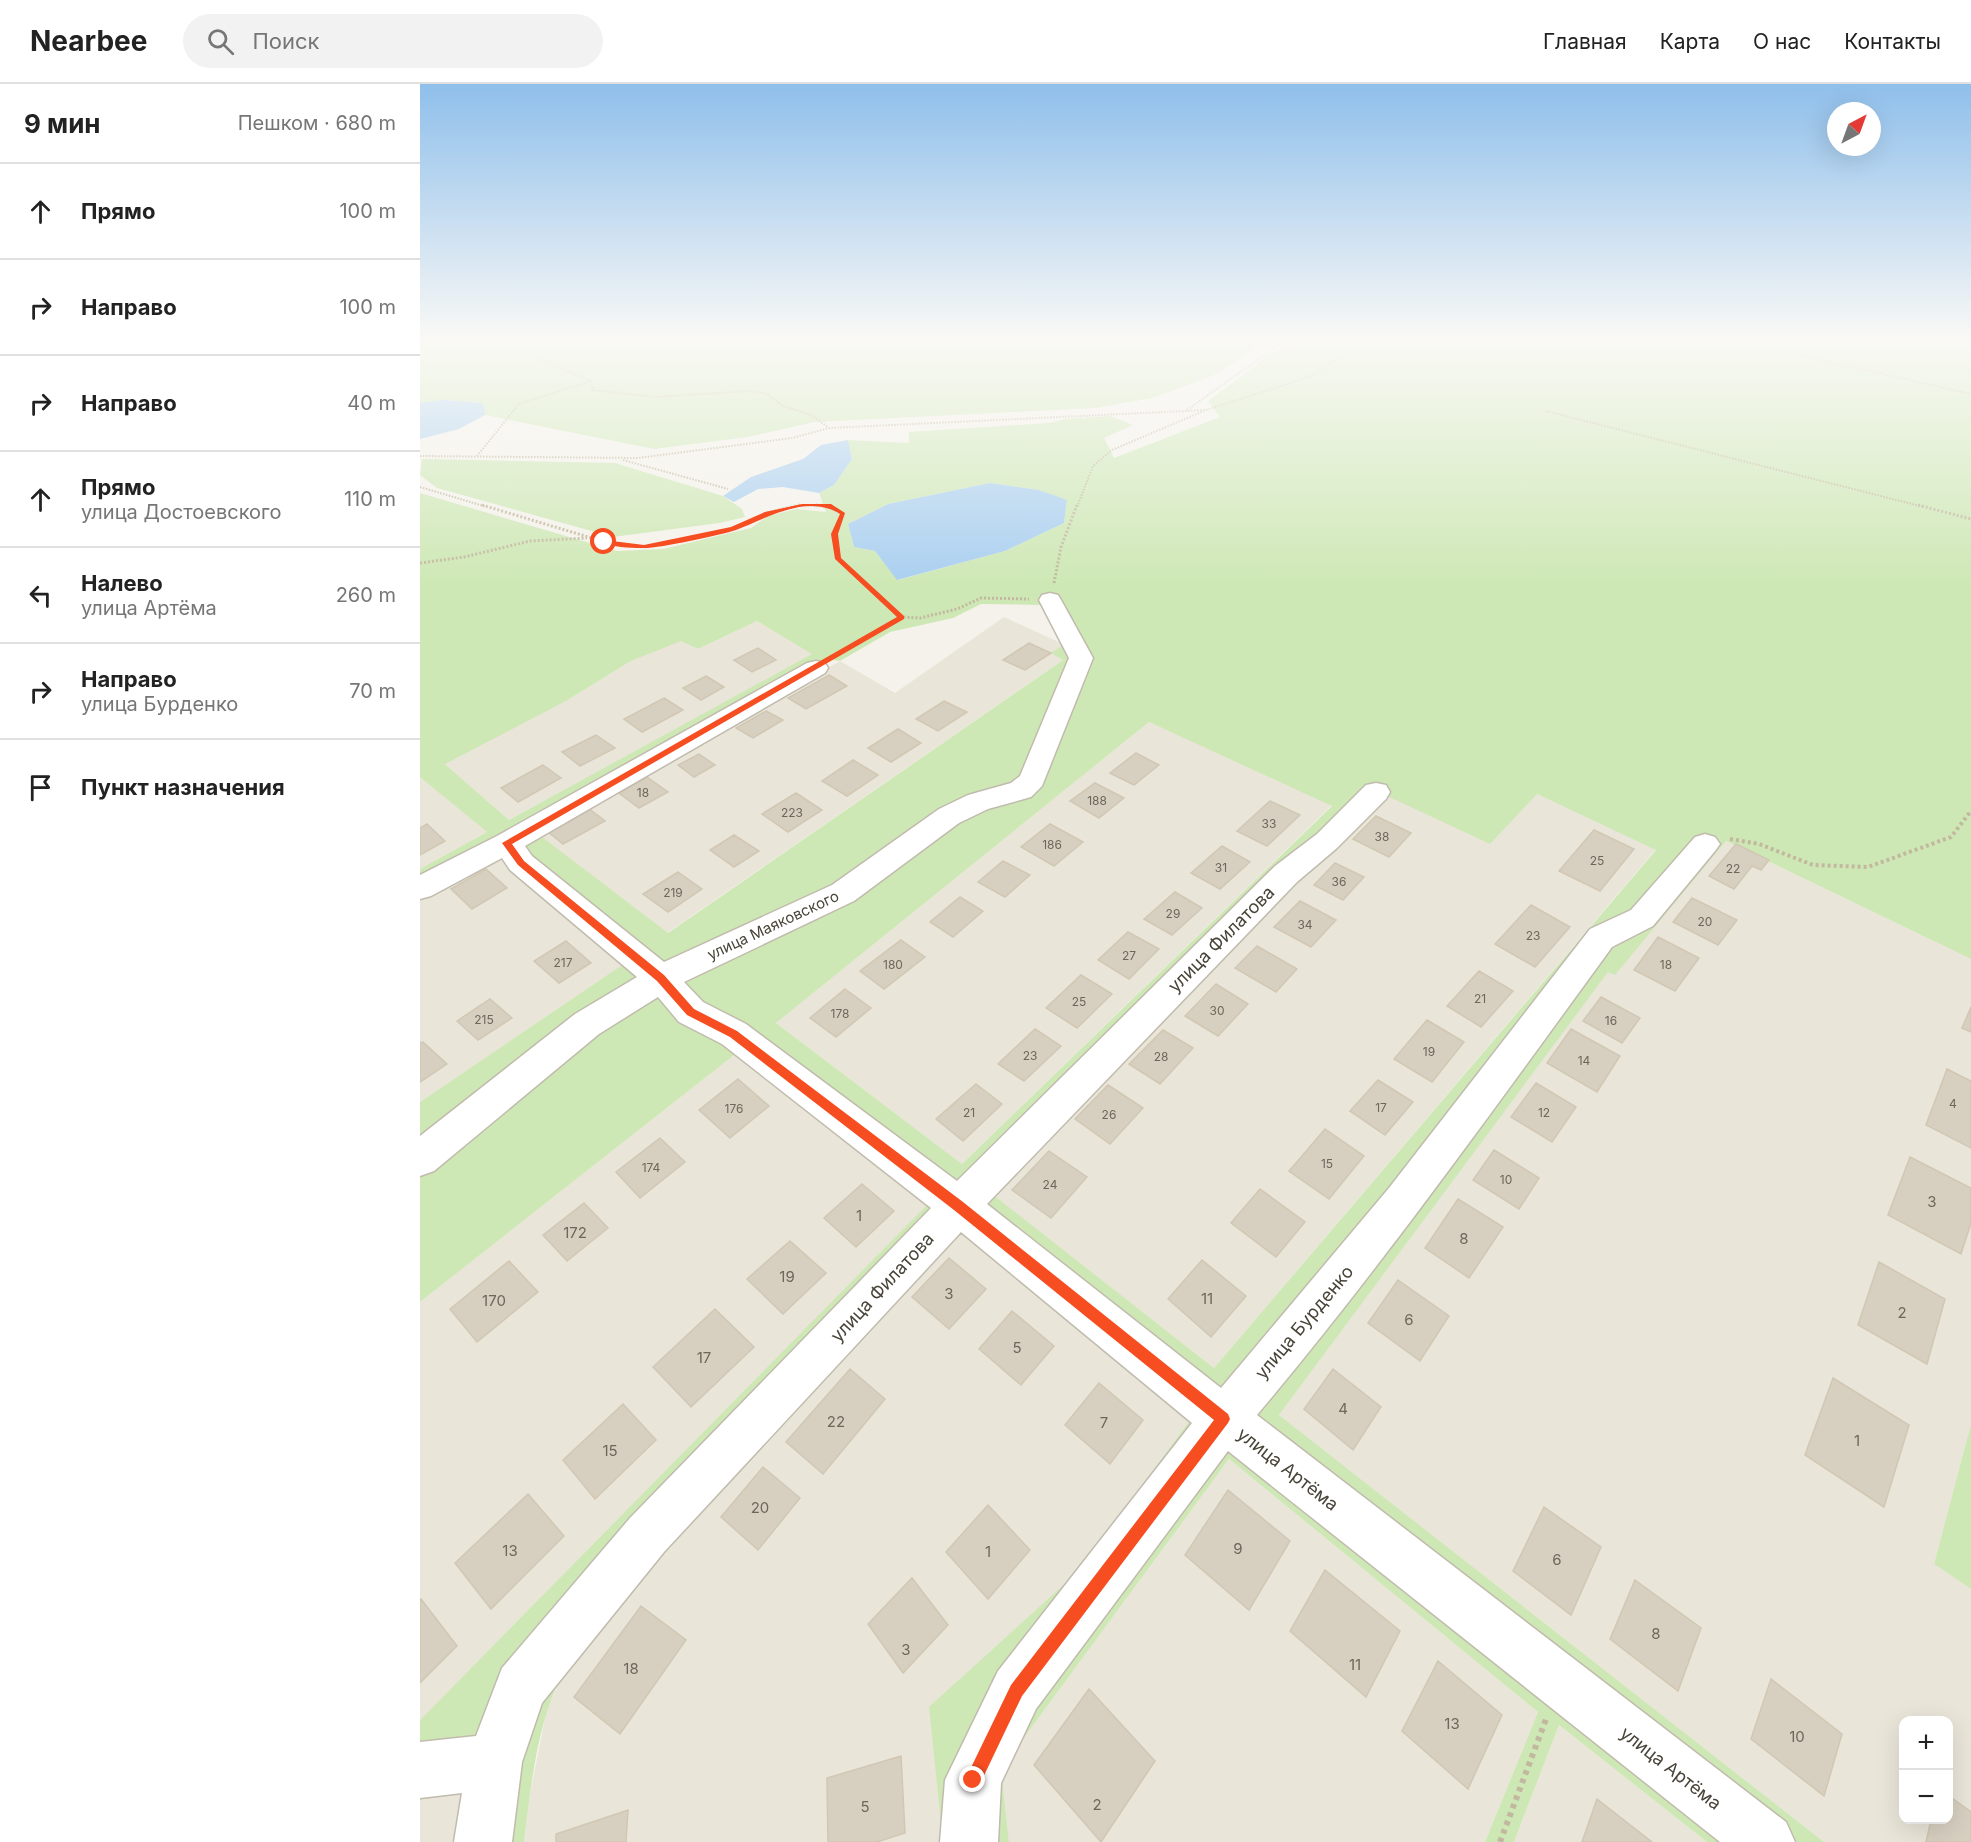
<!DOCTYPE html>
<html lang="ru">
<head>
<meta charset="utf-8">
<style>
  :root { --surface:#fff; --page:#f2f2f2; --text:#222; --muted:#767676; --line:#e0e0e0 }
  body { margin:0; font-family:Inter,sans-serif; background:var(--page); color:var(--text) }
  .controls { position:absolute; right:18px; bottom:18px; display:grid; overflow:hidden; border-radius:12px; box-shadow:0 6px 24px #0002 }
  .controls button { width:54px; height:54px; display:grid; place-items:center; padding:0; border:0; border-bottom:2px solid var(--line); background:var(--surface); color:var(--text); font:30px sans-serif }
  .compass { position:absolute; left:1407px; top:18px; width:54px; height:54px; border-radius:50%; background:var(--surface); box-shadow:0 6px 24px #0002; rotate:41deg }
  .stop { position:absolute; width:18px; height:18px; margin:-14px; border:4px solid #f64d21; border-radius:50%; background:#fff }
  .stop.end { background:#f64d21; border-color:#fff; box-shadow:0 2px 6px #0008 }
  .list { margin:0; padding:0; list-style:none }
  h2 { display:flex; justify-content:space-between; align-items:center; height:78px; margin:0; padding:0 24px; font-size:26px }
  h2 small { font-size:20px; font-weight:400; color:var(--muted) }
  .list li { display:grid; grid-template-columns:39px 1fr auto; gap:18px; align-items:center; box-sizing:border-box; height:96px; padding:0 24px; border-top:2px solid var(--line) }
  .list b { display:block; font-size:22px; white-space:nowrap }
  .list p { margin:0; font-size:20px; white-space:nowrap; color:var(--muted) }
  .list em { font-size:20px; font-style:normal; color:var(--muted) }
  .icon { flex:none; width:33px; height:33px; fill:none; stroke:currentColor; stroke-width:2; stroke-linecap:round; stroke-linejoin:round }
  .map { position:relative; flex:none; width:1551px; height:1758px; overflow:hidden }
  header { display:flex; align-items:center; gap:36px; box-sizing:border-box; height:84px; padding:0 30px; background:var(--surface); border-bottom:2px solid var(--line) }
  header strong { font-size:28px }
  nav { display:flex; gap:33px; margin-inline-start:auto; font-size:21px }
  .search { width:420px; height:54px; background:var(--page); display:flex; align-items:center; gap:15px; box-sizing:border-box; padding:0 21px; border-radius:33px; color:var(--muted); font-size:22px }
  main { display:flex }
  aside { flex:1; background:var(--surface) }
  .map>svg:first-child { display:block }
</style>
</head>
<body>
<header>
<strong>Nearbee</strong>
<div class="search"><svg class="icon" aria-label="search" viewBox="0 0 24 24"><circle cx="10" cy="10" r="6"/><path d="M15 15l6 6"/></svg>Поиск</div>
<nav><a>Главная</a><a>Карта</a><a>О нас</a><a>Контакты</a></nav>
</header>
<main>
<aside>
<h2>9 мин<small>Пешком · 680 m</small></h2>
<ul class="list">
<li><svg class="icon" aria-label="ahead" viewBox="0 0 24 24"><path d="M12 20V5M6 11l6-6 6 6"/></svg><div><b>Прямо</b></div><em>100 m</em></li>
<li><svg class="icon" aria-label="right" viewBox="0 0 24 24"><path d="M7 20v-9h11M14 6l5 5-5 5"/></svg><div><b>Направо</b></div><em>100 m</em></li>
<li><svg class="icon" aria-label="right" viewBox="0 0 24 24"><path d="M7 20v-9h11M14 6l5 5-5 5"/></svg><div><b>Направо</b></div><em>40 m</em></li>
<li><svg class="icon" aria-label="ahead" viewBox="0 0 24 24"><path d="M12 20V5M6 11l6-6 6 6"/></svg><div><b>Прямо</b><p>улица Достоевского</p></div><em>110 m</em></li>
<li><svg class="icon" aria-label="left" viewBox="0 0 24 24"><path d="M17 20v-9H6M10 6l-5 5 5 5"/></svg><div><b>Налево</b><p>улица Артёма</p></div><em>260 m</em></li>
<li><svg class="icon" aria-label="right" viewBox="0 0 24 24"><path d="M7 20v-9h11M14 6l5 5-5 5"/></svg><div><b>Направо</b><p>улица Бурденко</p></div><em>70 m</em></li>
<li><svg class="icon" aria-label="arrive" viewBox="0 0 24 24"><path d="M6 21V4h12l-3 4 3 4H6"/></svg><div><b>Пункт назначения</b></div></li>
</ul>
</aside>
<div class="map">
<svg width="1551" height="1758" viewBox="0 0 1551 1758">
  <rect width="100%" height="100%" fill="#f5f2eb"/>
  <path fill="#e9e5d9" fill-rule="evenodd" d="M584 533 645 561 644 575 247 849 117 749 420 577 475 609Z
    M337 537 393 570 89 736 24 679 146 617 211 577 261 556 278 565Z
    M729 638 912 721 542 1080 356 939Z
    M1 692 67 748 0 785V693Z
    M963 710H1117L1236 765 794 1284 571 1110Z
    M1306 757 1551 875V1340L1514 1480 1551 1505V1758H1404L859 1331 1188 887 1195 890ZM1484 1636H1528V1736H1484Z
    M80 771 205 879 0 1018V816Z
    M318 968 508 1121 0 1636V1218Z
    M537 1143 770 1336 660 1486 523 1758H104L110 1710 127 1625 145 1585 168 1552Z
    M809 1375 1118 1628 1065 1758H589L581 1685Z
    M1139 1641 1287 1758H1094Z
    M41 1706 33 1758H0V1716Z"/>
  <path fill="#cee8b5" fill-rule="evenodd" d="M0 255H847L833 267 792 292 732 314 675 324 395 338 327 353 234 365 65 331 62 319 23 316 0 319Z
    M892 255H1551V875L1306 757 1195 891 1188 888 859 1331 1404 1758H1372L836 1341 831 1332 835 1315 991 1125 1187 858 1229 838 1293 756 1278 759 1218 828 1176 849 975 1111 862 1253 818 1304 806 1311H795L557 1123 556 1114 869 793 910 759 959 708 952 706 904 754 860 788 546 1106 534 1110 319 946 275 924 252 894 427 814 533 734 561 722 605 709 618 697 628 667 667 574 636 515 626 520 655 574 605 695 596 702 556 713 524 727 418 805 245 885 109 774 98 758 117 749 248 849 643 576 631 569 645 560 623 521 561 520 533 534 470 548 420 577 406 575 83 757 0 800V785L67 748 0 693V409L197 467 243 465 331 444 348 432 376 425 406 428 399 409 414 401 432 375 428 356 489 359V348L629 339 646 335 690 332 713 341 684 354 694 374 800 333 788 317 852 269ZM570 399 619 406 647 418 644 439 585 467 478 496 455 467 434 463 428 440 468 420ZM337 537 392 570 89 736 25 680 146 617 211 577 261 557 278 565ZM729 638 912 722 542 1080 356 939ZM963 710 1070 760 1117 710 1236 766 794 1284 572 1110Z
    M2 375 195 379 303 412 322 425 325 433 299 439 193 453 17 404 0 391Z
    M83 766 230 894 0 1066V1018L205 879 80 771 0 816V809Z
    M238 902 525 1120 95 1593 51 1758H33L41 1706 0 1716V1636L507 1121 318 968 0 1218V1084Z
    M533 1138 790 1336 523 1758 509 1623 660 1486 770 1336 537 1143 168 1552C160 1563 151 1574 144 1586 117 1638 111 1701 104 1758H73L110 1604Z
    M1551 1340V1505L1514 1480Z
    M807 1349 1325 1758H1287L1139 1641 1094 1758H1065L1118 1628 809 1375 581 1685 589 1758H564L566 1700 605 1620Z"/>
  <path fill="#a9cff0" d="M23 316 63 319 65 331 39 345 0 355V319Z
    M428 356 432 375 414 401 399 409 363 403 338 405 314 418 303 412 331 393 383 375 401 361Z
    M570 399 619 406 647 416 644 439 585 467 477 496 455 467 434 463 428 440 468 420Z"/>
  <path fill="#d7cfc0" stroke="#d1c7b3" stroke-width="1.5" d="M609 559 631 569 605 586 583 576Z
    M338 564 356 576 332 588 314 576Z
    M409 591 427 602 386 625 368 614Z
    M286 592 304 603 281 616 263 604Z
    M244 614 263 626 222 648 204 635Z
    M524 617 547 628 518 647 496 635Z
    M346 627 363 636 333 654 316 644Z
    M478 645 501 659 471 678 448 664Z
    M176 651 195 664 160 682 142 668Z
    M716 669 739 681 714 701 690 689Z
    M279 670 295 681 274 693 258 681Z
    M433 676 458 691 427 712 402 697Z
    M123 681 141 694 98 718 81 704Z
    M227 693 248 708 219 724 199 709Z
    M675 699 704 714 679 734 650 717Z
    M376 709 402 726 368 748 342 730Z
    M850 717 880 731 847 762 817 747Z
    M168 724 185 737 143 760 127 747Z
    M956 732 991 749 969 773 933 755Z
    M7 740 25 757 0 771V744Z
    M630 740 663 758 634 782 601 763Z
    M1174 746 1214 765 1180 807 1139 787Z
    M314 751 339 767 314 783 290 766Z
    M1316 760 1349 776 1341 786 1332 782 1314 805 1289 792Z
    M802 762 830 778 800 805 771 789Z
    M583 777 610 791 585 813 558 798Z
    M915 779 944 793 923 816 894 801Z
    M66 785 87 804 52 825 31 805Z
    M258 788 282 805 248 828 223 810Z
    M755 808 782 824 752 851 724 835Z
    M540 813 563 827 533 853 510 838Z
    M1272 814 1317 836 1298 861 1253 838Z
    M880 817 916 836 891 863 854 843Z
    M1111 821 1150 843 1115 883 1075 860Z
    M708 848 739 865 709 895 678 876Z
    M1238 853 1279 874 1255 907 1214 886Z
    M481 856 505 873 464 905 440 887Z
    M146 857 171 879 139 899 114 877Z
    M837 862 877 885 856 908 815 884Z
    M1059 887 1093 907 1061 943 1027 922Z
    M661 891 692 910 657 944 626 924Z
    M796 900 828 920 798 952 765 932Z
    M425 905 451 924 416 953 390 934Z
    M1181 913 1220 934 1202 959 1163 937Z
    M70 915 92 934 58 956 37 937Z
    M1551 923V948L1542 944Z
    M1007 936 1044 958 1012 998 974 975Z
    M615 945 641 962 604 997 578 980Z
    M1151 945 1200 972 1177 1008 1127 979Z
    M743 946 773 964 740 1000 709 980Z
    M3 958 27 980 0 998V959Z
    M1527 985 1551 997V1064L1506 1041Z
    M318 995 349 1022 310 1054 279 1026Z
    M958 996 993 1018 965 1051 930 1027Z
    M1116 999 1156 1023 1132 1058 1091 1033Z
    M556 1000 582 1020 543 1057 516 1035Z
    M688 1001 723 1024 690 1060 655 1035Z
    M905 1045 944 1072 909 1115 869 1087Z
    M240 1054 265 1078 220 1114 196 1088Z
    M1074 1066 1119 1094 1099 1125 1053 1096Z
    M629 1067 667 1093 631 1134 592 1106Z
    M1490 1073 1551 1104V1139L1541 1170 1468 1131Z
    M442 1100 474 1127 436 1163 404 1134Z
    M840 1105 885 1138 856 1173 811 1139Z
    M1038 1115 1083 1143 1049 1194 1005 1164Z
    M164 1119 188 1144 147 1177 123 1151Z
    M370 1157 406 1189 363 1230 327 1195Z
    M529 1174 566 1205 529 1245 492 1213Z
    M782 1176 826 1212 791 1253 748 1215Z
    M89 1177 118 1208 57 1258 30 1225Z
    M1459 1178 1525 1215 1507 1280 1438 1241Z
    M978 1196 1029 1232 1000 1277 948 1239Z
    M295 1225 334 1263 271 1323 233 1283Z
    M592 1227 634 1262 601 1301 559 1265Z
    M430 1285 465 1315 403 1390 366 1358Z
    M913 1285 961 1323 933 1366 884 1325Z
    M1413 1294 1489 1341 1464 1423 1385 1371Z
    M679 1299 723 1336 690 1380 645 1341Z
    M203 1320 236 1356 175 1415 143 1376Z
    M343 1383 380 1414 338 1466 301 1433Z
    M808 1406 870 1457 829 1526 765 1471Z
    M108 1410 144 1452 71 1525 35 1479Z
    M568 1421 610 1466 568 1515 526 1468Z
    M1124 1423 1181 1463 1151 1531 1093 1487Z
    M905 1486 980 1547 946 1613 870 1547Z
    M492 1494 528 1541 483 1589 448 1540Z
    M1215 1496 1281 1544 1258 1607 1190 1555Z
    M1 1515 37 1562 0 1599V1515Z
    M221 1522 266 1556 200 1650 154 1613Z
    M1018 1577 1082 1631 1048 1705 982 1647Z
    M1351 1595 1422 1650 1404 1712 1331 1655Z
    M669 1605 735 1677 681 1758 614 1681Z
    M481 1672 485 1749 457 1758H408L407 1694Z
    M1528 1711 1551 1728V1758H1506L1511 1736H1528Z
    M1177 1715 1232 1758H1162Z
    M208 1726 206 1758H136V1750Z"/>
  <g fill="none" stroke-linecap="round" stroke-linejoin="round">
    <g stroke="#c1bbad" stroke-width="3">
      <path id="minor" d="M630 509 638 511 641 516 673 574 622 702 611 713 568 725 539 739 434 817 264 898 283 918 326 940 537 1097 855 782 897 750 946 701 956 699 966 701 970 708 966 715 917 764 877 798 567 1120 801 1304 969 1104 1170 845 1211 826 1275 753 1285 750 1295 753 1300 760 1295 767 1233 842 1192 863C1077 1021 963 1181 837 1331L1366 1738 1375 1758H1300L808 1367 616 1625 581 1699 578 1758H520L525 1696 578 1587 772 1339 541 1148 244 1468 122 1619 102 1678 92 1758H34L42 1709 0 1714V1658L56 1652 82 1584 210 1434 511 1124 302 960 259 938 238 913 179 950 14 1087 0 1092V1052L155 930 217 893 90 786 82 774 11 812 0 815V791L77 752 387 579 396 577 405 579 408 584 405 589 105 762 112 772 244 878 412 801 519 725 548 711 591 699 600 692 649 574 619 516 622 511Z"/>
    </g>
    <path stroke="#c2b89f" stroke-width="2" stroke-dasharray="1.5 1.5" stroke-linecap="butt" d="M1370 269 1551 310
      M171 297 173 306 237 313 329 307 347 310 363 322 391 331 408 343
      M767 326 867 255
      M1126 327 1504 423
      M0 372 218 374 372 354 409 344 786 326 889 293 924 271 942 255
      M57 372 99 320 171 297 78 258 65 255
      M203 376 308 405
      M0 403 67 423
      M373 423 382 421 412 423
      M657 423 673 382 692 366 786 326"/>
    <path stroke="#c2b89f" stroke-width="3" stroke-dasharray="2 2" stroke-linecap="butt" d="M62 421 185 458 224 463 313 445 347 429 380 421
      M396 421 411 422 423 430 415 450 418 475 482 533 500 534 537 525 561 514 609 515
      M1498 421 1551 435
      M0 479 44 473 110 457 167 454
      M634 499 641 463 657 421
      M415 573 482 533"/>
    <path stroke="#c2b89f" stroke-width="4" stroke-dasharray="3 3" stroke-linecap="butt" d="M1310 755 1339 760 1393 781 1448 783 1531 753 1551 727"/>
    <path stroke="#c2b89f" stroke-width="6" stroke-dasharray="4.5 4.5" stroke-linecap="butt" d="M1080 1758 1126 1635"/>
    <use href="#minor" fill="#fff" fill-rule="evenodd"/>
  </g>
  <linearGradient id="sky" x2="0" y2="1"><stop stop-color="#8fbfeb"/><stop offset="0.51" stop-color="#faf9f6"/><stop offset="1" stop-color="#faf9f6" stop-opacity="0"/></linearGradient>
  <rect width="1551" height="501" fill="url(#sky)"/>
  <path fill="#f64d21" d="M382 420H411L425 429 418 450 421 474 484 532V535L92 760 104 777 244 891 274 925 317 947 543 1118 808 1330 810 1335 808 1339 602 1612 559 1702 553 1704 548 1702 545 1696 591 1601 794 1336 534 1126 310 953 267 931 237 897 98 781 82 759 477 533 415 475 411 450 420 430C387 409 348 434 316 446 301 451 237 465 222 464 210 464 191 463 181 458L184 456 224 461 311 443 345 428Z"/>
  <g text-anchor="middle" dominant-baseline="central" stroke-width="5" stroke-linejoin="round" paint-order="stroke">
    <g font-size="12" fill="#6c675b">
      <text x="223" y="708">18</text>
      <text x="677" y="716">188</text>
      <text x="372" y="728">223</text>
      <text x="849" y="739">33</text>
      <text x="962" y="752">38</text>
      <text x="632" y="760">186</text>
      <text x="1177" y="776">25</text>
      <text x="801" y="783">31</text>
      <text x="1313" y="784">22</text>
      <text x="919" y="797">36</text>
      <text x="253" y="808">219</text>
      <text x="753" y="829">29</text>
      <text x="1285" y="837">20</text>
      <text x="885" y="840">34</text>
      <text x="1113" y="851">23</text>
      <text x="709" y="871">27</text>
      <text x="143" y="878">217</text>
      <text x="473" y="880">180</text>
      <text x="1246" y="880">18</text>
      <text x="1060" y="914">21</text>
      <text x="659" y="917">25</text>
      <text x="797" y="926">30</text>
      <text x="420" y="929">178</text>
      <text x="64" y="935">215</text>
      <text x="1191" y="936">16</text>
      <text x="1009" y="967">19</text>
      <text x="610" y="971">23</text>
      <text x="741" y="972">28</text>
      <text x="1164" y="976">14</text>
      <text x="1533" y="1019">4</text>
      <text x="961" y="1023">17</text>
      <text x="314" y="1024">176</text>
      <text x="549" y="1028">21</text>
      <text x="1124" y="1028">12</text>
      <text x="689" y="1030">26</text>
      <text x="907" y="1079">15</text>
      <text x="231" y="1083">174</text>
      <text x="1086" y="1095">10</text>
      <text x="630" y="1100">24</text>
    </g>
    <g font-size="15" fill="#494439" stroke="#fff">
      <text transform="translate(353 841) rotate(-25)">улица Маяковского</text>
    </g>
    <g font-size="15" fill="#6c675b">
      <text x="1512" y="1117">3</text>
      <text x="439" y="1131">1</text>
      <text x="155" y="1148">172</text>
      <text x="1044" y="1154">8</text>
      <text x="367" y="1192">19</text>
      <text x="529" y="1209">3</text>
      <text x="787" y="1214">11</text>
      <text x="74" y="1216">170</text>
      <text x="1482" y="1228">2</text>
      <text x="989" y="1235">6</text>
      <text x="597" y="1263">5</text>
      <text x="284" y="1273">17</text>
      <text x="923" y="1324">4</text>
      <text x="416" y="1337">22</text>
      <text x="684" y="1338">7</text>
      <text x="1437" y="1356">1</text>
      <text x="190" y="1366">15</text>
      <text x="340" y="1423">20</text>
      <text x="818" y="1464">9</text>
      <text x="90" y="1466">13</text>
      <text x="568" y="1467">1</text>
      <text x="1137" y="1475">6</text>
      <text x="1236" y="1549">8</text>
      <text x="486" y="1565">3</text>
      <text x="935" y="1580">11</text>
      <text x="211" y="1584">18</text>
      <text x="1032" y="1639">13</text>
      <text x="1377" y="1652">10</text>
      <text x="677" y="1720">2</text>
      <text x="445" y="1722">5</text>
    </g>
    <g font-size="18" fill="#494439" stroke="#fff">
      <text transform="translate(801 855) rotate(-45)">улица Филатова</text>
      <text transform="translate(462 1203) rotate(-47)">улица Филатова</text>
      <text transform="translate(884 1238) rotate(-50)">улица Бурденко</text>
      <text transform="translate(868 1385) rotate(38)">улица Артёма</text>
      <text transform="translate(1251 1684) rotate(38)">улица Артёма</text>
    </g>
  </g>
</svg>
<div class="controls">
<button>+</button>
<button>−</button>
</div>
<svg class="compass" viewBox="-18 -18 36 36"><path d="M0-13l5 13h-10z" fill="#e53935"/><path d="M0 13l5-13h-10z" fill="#767676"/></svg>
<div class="stop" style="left:184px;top:458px"></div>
<div class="stop end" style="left:553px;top:1696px"></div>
</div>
</main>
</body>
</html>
